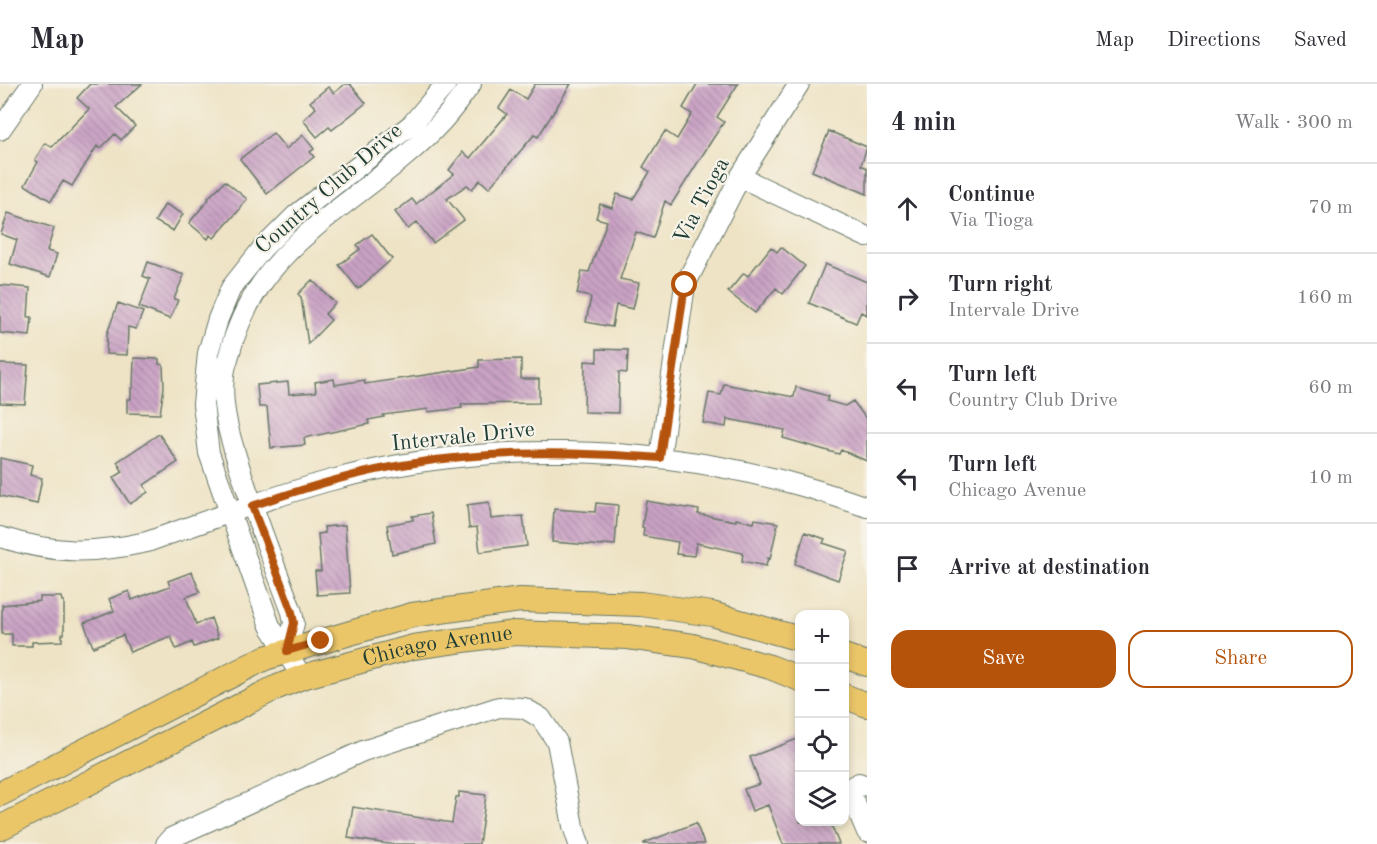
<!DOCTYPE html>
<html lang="en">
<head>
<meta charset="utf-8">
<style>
  :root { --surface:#fff; --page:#f7f7f7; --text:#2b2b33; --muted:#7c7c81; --line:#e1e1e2; --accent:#b45309 }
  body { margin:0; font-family:"Old Standard TT",serif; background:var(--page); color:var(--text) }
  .controls { position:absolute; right:18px; bottom:18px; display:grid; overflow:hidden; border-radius:12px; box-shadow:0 3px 9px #0003 }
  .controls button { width:54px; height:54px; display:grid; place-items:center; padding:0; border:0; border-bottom:2px solid var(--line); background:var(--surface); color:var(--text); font:30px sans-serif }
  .stop { position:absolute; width:18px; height:18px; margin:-14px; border:4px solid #b45309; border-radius:50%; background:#fff }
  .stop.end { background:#b45309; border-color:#fff; box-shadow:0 2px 6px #0008 }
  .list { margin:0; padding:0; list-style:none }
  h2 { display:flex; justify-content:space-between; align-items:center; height:78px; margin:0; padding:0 24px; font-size:26px }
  h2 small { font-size:20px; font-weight:400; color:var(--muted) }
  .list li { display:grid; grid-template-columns:39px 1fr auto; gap:18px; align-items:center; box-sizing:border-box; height:90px; padding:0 24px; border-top:2px solid var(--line) }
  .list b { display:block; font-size:22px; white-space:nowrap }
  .list p { margin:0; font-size:20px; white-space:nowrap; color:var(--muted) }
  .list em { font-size:20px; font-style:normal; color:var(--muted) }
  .actions { display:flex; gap:12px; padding:18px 24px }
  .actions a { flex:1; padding:14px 0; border:2px solid var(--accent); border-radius:18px; text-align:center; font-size:21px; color:var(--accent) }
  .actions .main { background:var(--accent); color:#fff }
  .icon { flex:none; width:33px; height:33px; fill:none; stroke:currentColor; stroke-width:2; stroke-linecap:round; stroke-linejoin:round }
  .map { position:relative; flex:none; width:867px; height:760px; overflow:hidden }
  header { display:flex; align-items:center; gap:36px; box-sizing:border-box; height:84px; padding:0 30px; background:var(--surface); border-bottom:2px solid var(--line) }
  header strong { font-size:28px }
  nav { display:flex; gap:33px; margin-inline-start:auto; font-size:21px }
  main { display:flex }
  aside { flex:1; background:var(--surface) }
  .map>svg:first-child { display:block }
</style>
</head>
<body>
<header>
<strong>Map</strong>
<nav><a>Map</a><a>Directions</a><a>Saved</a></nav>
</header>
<main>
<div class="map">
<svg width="867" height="760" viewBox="0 0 867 760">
  <defs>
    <pattern id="building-back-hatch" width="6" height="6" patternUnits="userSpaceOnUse" patternTransform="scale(1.5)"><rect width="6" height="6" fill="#caa2c5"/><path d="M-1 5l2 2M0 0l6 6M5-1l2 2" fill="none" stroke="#a385a1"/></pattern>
  </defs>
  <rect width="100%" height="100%" fill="#f7f3e8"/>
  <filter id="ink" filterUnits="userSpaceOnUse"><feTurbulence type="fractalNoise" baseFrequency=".0167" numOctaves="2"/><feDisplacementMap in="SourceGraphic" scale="12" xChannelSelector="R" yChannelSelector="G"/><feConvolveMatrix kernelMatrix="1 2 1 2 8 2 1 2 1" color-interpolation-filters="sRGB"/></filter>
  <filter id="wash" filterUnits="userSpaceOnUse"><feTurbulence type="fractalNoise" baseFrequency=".008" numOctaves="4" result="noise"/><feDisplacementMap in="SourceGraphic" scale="24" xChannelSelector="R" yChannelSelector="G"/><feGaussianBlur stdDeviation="1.35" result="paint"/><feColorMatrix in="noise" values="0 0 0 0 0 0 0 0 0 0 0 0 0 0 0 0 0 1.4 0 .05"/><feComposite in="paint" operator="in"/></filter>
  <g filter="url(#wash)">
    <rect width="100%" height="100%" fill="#eee3c5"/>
    <g id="blocks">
      <path fill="url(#building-back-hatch)" d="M90 0H142L116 23 135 42 121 56 115 50 100 65 97 62 72 102 63 97 51 117 25 101 38 78 35 76 45 59 52 63 89 25 77 14Z
        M345 0H350L366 19 332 46 329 43 317 53 303 36 316 24 310 18 328 3 334 9Z
        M535 0H571L538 53 534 51 489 104 480 96 472 105 467 101 447 115 464 136 433 159 417 138 408 145 395 128 412 115 416 120 454 90 449 86 463 68 470 74 507 30 499 24 511 6 526 15Z
        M697 0H738L717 33 724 38 712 56 671 121 665 117 653 154 636 148 620 195 639 199 633 225 616 221 612 243 586 238 591 213 577 210 582 187 589 188 607 137 596 134 600 120 612 124 617 110 633 115 650 88 643 83 665 47 677 55 692 30 683 24Z
        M829 47 867 63 861 81 867 84V110L812 87Z
        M273 49 286 65 303 51 314 65 310 68 314 73 267 110 240 75Z
        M225 97 247 115 240 123 241 124 214 154 210 151 208 155 189 139 209 115 208 114Z
        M165 120 183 130 173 147 155 137Z
        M8 129 54 144 47 167 57 170 50 193 10 180 17 156 1 150Z
        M372 150 392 175 358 205 339 181 360 165 357 161Z
        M771 163 777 168 781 163 805 182 783 210 776 204 755 229 728 208 744 189 748 192Z
        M148 178 184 191 174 215 178 216 170 235 139 223 150 195 143 192Z
        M825 180 867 198V231L861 228 856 239 809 219Z
        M312 196 335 219 325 230 331 236 308 260 301 213 298 210Z
        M0 201 30 204 28 233H32L30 252 0 249Z
        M118 219 143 228 136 245 128 243 127 271 106 270 107 250Z
        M597 265 628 266 627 289 619 288 618 329 584 328 585 277 597 278Z
        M134 274 159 275V280L163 281 164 303 160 330 127 329V315H131V304H133Z
        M521 275V295H539V319L461 320 462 324 428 328V325L383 331 384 333 368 336 369 340 304 354 305 361 271 364 267 323H259L257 301 288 298 289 310 316 308 315 298 334 295 335 301 364 296 365 300 479 283V276Z
        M0 280 28 281 25 320 0 319Z
        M724 300 794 313 796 303 828 312 827 317 845 322 853 317 867 336V377L841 366 839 370 783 354 785 346 727 335 726 343 703 339 709 309 721 311Z
        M159 350 178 378 144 401 148 408 130 420 113 394 123 388 117 378Z
        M0 374 32 381 30 391 42 394 37 420 0 412Z
        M646 417 699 426 698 430 736 437V435L754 439 755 435 778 439 770 475 768 474 766 482 742 477 743 469 696 459 694 472 676 470 678 458 643 452 644 444 642 443Z
        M489 418 491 435 523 432 527 462 480 468 477 443 469 444 467 421Z
        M596 419 618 421 615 461 603 460V462L552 458 554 425 595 428Z
        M431 429 436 460 392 470 387 441 413 436 412 432Z
        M345 441 350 509 317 511 315 487H321L318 450 325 449 324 443Z
        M805 448 825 455 823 459 848 467 838 496 795 480Z
        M192 488 200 508 186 513 196 540 211 534 218 554 194 563 192 558 176 565 171 552 130 568 123 551 93 563 84 539 114 527 109 515 129 507 132 516 170 502 168 497Z
        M40 513H61L62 517H64V550H62V557L32 558V562H12V550H2V521L40 517Z
        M800 654V738H830L839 760H783L768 721 752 727 744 705 760 700 750 673Z
        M459 708 486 711 479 760H388L348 754 353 723 452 739 456 713H459Z
        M696 739 704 760H644V759Z"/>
    </g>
  </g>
  <g filter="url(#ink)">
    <use href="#blocks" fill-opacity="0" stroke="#677767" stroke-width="1.5"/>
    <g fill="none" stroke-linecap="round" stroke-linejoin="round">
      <g stroke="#677767" stroke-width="22">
        <path id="minor" d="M0 46 32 0
          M740 93 867 153
          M660 374 685 201 740 93 799 0
          M0 453C55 470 91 470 147 458 207 437 267 414 328 397 480 356 650 359 802 402 824 408 846 416 867 423
          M287 567 294 539 292 528C275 482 257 437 242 391 232 360 220 325 224 293 224 285 227 278 229 271 243 217 272 179 314 144 357 108 405 78 443 36 453 25 462 12 471 0
          M302 593 270 542 209 369 203 320 208 269 218 235 231 204 262 165 296 131 412 40 446 0
          M867 702 859 699 853 702 851 710 867 748
          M166 760 171 754 363 667 499 623 524 624 541 634 557 658 573 742 579 760"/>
      </g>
      <g stroke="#677767" stroke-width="26">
        <g id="major">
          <path d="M844 572 867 580"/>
          <path d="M844 612 867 621"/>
          <path d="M0 710 265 574 412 531 520 516 641 520 712 530 800 555"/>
          <path id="s1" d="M0 744 275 604 302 593 413 563 514 549 628 553 693 562 770 583 800 595"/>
        </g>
      </g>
      <use href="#minor" stroke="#fff" stroke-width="20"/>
      <use href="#major" stroke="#ebc669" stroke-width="24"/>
    </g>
  </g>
  <g fill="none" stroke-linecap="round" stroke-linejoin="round" filter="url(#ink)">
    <path stroke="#b45309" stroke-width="8" d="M321 557 287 567 294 539 292 528 252 422C305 404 359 387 415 379 496 366 578 368 660 374L685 201"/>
  </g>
  <g text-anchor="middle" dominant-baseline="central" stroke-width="4.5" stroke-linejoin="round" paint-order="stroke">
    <g font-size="22" fill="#1f3d34" stroke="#f7f3e8">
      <text transform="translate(329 105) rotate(-41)">Country Club Drive</text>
      <text transform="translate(702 117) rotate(-62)">Via Tioga</text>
      <text transform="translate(463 353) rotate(-6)">Intervale Drive</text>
      <text stroke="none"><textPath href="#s1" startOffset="477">Chicago Avenue</textPath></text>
    </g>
  </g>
</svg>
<div class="controls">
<button>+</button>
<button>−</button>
<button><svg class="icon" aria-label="locate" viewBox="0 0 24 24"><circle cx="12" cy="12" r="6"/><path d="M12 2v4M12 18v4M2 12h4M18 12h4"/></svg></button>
<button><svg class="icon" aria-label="layers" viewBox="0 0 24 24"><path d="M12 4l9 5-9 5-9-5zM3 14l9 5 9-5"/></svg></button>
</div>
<div class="stop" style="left:685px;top:201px"></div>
<div class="stop end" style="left:321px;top:557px"></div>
</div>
<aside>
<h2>4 min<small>Walk · 300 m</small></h2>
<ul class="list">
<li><svg class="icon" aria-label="ahead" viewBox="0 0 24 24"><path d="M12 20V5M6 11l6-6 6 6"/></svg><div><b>Continue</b><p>Via Tioga</p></div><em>70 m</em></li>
<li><svg class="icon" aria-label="right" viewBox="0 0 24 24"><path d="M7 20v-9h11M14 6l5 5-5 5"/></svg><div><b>Turn right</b><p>Intervale Drive</p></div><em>160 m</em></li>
<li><svg class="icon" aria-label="left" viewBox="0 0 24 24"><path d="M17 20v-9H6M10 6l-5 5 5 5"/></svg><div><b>Turn left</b><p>Country Club Drive</p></div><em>60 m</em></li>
<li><svg class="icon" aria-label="left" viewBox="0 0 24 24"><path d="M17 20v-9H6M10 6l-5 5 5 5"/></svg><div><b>Turn left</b><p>Chicago Avenue</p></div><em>10 m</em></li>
<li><svg class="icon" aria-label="arrive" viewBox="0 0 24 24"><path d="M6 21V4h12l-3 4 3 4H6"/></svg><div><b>Arrive at destination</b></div></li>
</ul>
<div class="actions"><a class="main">Save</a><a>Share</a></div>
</aside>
</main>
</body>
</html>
